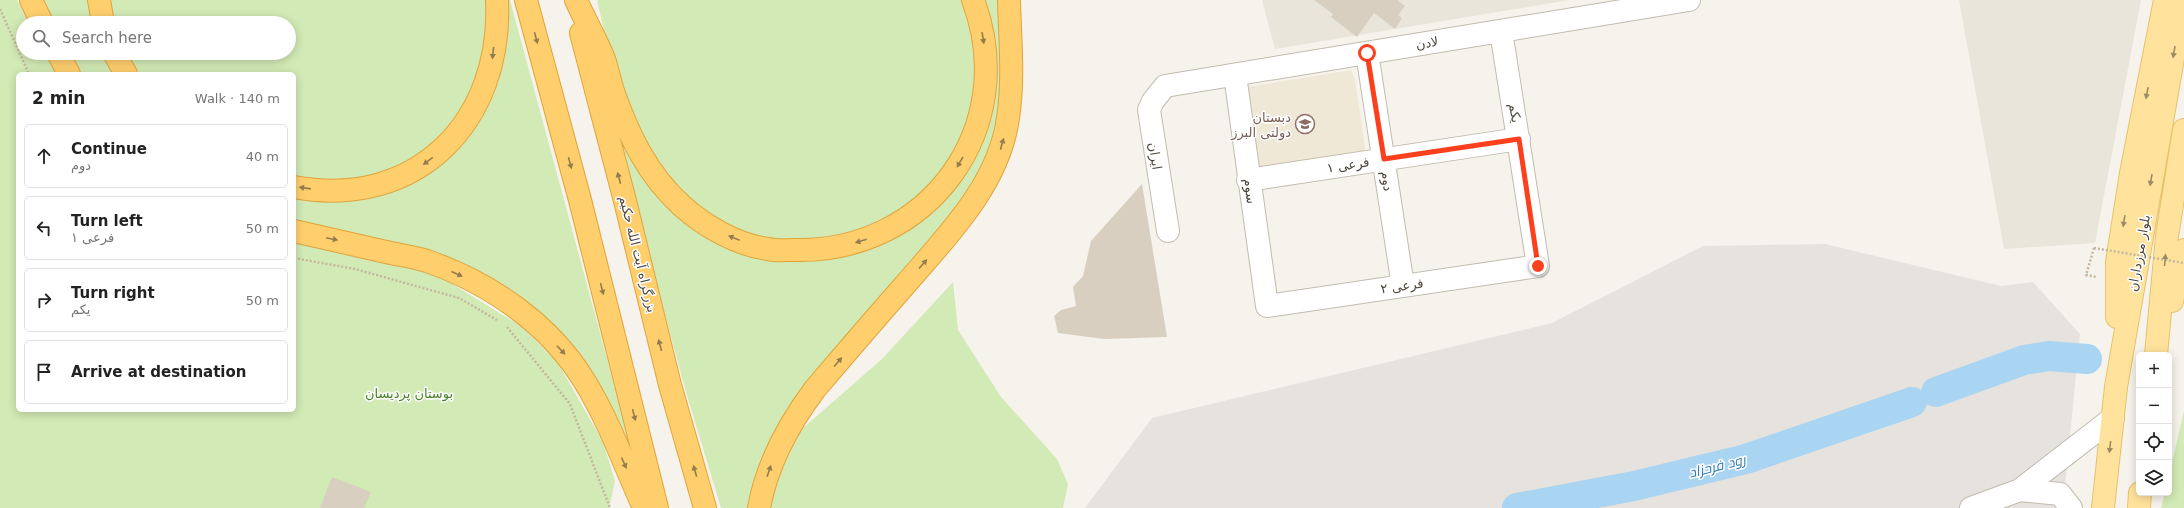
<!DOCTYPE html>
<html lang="en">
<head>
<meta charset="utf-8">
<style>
  :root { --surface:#fff; --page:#f6f6f6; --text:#222; --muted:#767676; --line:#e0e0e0 }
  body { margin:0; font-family:"DejaVu Sans",Cairo,sans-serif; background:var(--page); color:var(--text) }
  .controls { position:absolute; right:12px; bottom:12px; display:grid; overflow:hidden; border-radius:6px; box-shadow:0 2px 10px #0003 }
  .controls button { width:36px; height:36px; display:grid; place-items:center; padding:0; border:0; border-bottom:1px solid var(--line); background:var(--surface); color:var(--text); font:20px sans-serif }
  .stop { position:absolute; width:12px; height:12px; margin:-9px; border:3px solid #fc3f1d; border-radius:50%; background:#fff }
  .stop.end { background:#fc3f1d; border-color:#fff; box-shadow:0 1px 4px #0008 }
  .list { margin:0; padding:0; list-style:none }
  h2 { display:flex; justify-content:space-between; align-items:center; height:52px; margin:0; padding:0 16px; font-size:17px }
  h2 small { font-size:13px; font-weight:400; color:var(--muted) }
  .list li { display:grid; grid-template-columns:26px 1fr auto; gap:12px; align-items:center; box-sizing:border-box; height:64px; margin:0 8px 8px; padding:0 8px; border:1px solid var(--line); border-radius:6px }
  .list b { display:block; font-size:15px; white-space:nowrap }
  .list p { margin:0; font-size:13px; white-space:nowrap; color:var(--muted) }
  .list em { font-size:13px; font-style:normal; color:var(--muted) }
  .icon { flex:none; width:22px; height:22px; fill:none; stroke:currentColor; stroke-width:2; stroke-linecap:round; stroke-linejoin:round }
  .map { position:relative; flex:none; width:2184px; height:508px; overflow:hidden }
  .search { position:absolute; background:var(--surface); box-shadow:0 2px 10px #0003; left:16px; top:16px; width:280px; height:44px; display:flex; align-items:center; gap:10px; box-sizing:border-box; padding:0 14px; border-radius:22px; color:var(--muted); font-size:15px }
  .panel { position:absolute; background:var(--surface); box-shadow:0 2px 10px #0003; left:16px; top:72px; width:280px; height:340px; border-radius:6px }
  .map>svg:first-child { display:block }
</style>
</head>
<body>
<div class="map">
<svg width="2184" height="508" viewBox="0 0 2184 508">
  <rect width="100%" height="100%" fill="#f6f3ec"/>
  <path fill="#eae5da" d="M1262 0H1570L1275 49Z
    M1959 0H2141L2095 243 2004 249Z"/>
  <path fill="#e6e2dd" d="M1825 244 2001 286 2033 282 2080 334 2063 508H1085L1152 418 1552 323 1703 246Z"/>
  <path fill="#efe8d6" d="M1351 70 1355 79 1366 154 1255 171 1247 87Z"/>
  <path fill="#d2eab5" d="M0 0H17L29 23H23V53H46L57 74H18V410H294V238L400 262 441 277 522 327 558 363 603 442 615 481 609 508H0Z
    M41 0H90L94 23H52Z
    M110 0H488C487 27 486 43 479 69 478 76 477 84 474 90 443 152 395 178 327 181 317 181 305 178 294 176V74H140L127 53H289V23H115Z
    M505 0H510L640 481 537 311 294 221V196L438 164 467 137 483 115 494 94 502 68 506 34Z
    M597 0H963L976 53 974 101 960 148 927 194 887 222 848 236 786 241 752 234 724 224 703 211 681 192 662 172 638 133 606 39Z
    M982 0H1001L1003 72 999 112 989 157 961 205 864 319 751 508H721L686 392 615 130C627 150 641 178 659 193 667 200 682 205 692 209 718 221 743 234 769 246 779 250 790 258 800 260 818 264 854 254 872 248 943 224 997 148 996 72 996 47 988 24 982 0Z
    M67 53H106L118 74H79Z
    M953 282 958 330 1001 397 1057 459 1068 484 1063 508H769L778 473 795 435 882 359Z
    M2184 411V508H2161L2165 493H2169V475Z"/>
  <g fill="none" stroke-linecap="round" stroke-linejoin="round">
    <path stroke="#a9d4f2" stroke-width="30" d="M1936 392 2024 360 2049 356 2087 359
      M1517 508 1634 486 1746 459 1912 402"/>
  </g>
  <path fill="#d8cfc1" d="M1314 0H1397L1405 6 1398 15 1402 18 1395 29 1374 13 1357 37 1331 17 1333 14Z
    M1142 184 1167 337 1104 339 1058 333 1054 316 1061 310 1076 306 1073 287 1083 276 1091 241Z
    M332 477 371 492 364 508H320Z"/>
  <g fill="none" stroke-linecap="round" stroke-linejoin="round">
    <g stroke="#c2bbae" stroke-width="24">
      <path id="minor" d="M1367 53 1403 286
        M1235 75 1267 306 1538 266 1501 31
        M1248 180 1519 139
        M1168 231 1149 110 1153 101 1165 86 1689 0
        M2020 490 2060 494 2071 508
        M1971 508 2020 490 2113 418"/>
    </g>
    <g stroke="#e6c16a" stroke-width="24">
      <path id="major" d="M2172 301 2184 250
        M2117 317V262L2131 173 2165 0
        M2156 355 2167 236 2184 130
        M2103 508 2116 387 2183 0
        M2139 508 2140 493"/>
    </g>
    <g stroke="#e0a43c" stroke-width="24">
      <path id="highway" d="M31 0 42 23
        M99 0 103 23
        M526 0 580 200 657 508
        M576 0C585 20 596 39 604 59 608 71 610 83 614 94 629 136 648 175 681 205 704 226 737 245 768 249 776 251 785 250 793 250 929 254 1021 127 973 0
        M581 33 625 201 670 385 705 508
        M58 53 69 74
        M114 53 126 74
        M294 187C417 210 503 121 497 0
        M294 231C325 238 355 245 386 252 399 255 414 257 427 261 490 283 550 324 585 382 609 421 625 466 644 508
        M759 508C767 463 788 425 815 389 844 355 874 320 904 286 946 237 999 185 1008 118 1014 80 1010 39 1009 0"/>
    </g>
    <path stroke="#c4b79f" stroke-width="2.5" stroke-dasharray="2 2" stroke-linecap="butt" d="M0 9 29 74
      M2094 248 2086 275 2097 277
      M294 258 355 269 459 298 497 320
      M507 327 570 404 610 508"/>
    <use href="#minor" stroke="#fff" stroke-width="22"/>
    <use href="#major" stroke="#ffe39c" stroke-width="22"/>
    <use href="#highway" stroke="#ffcf6e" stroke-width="22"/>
    <path stroke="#c4b79f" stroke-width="2.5" stroke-dasharray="2 2" stroke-linecap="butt" d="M2094 248 2184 263"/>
  </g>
  <defs><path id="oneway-solid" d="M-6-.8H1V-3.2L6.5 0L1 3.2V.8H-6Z"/></defs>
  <g fill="#937c4e">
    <use href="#oneway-solid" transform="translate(536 38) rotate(75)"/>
    <use href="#oneway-solid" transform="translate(983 38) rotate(81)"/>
    <use href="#oneway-solid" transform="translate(493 53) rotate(96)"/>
    <use href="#oneway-solid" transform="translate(1002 144) rotate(-75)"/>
    <use href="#oneway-solid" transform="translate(428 161) rotate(143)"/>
    <use href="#oneway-solid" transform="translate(960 162) rotate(120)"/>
    <use href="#oneway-solid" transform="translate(570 163) rotate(75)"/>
    <use href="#oneway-solid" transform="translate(619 178) rotate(-105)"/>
    <use href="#oneway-solid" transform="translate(305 188) rotate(-172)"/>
    <use href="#oneway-solid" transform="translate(734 238) rotate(-158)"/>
    <use href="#oneway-solid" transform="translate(332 239) rotate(12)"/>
    <use href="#oneway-solid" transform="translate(861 241) rotate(163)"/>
    <use href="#oneway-solid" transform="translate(923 264) rotate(-49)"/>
    <use href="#oneway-solid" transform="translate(457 274) rotate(24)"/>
    <use href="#oneway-solid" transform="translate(602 289) rotate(76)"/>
    <use href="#oneway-solid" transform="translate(660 345) rotate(-104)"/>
    <use href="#oneway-solid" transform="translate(561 350) rotate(46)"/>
    <use href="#oneway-solid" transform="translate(838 362) rotate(-49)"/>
    <use href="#oneway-solid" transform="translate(634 415) rotate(76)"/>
    <use href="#oneway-solid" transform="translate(624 463) rotate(66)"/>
    <use href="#oneway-solid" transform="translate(695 471) rotate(-106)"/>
    <use href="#oneway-solid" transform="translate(769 471) rotate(-71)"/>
  </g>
  <g fill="#9c8c66">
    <use href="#oneway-solid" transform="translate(2174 52) rotate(100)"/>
    <use href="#oneway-solid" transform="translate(2147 93) rotate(101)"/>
    <use href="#oneway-solid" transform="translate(2151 180) rotate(100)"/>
    <use href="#oneway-solid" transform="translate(2124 221) rotate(99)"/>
    <use href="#oneway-solid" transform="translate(2165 260) rotate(-85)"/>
    <use href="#oneway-solid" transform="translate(2110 447) rotate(96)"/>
  </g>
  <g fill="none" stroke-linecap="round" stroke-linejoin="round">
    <path stroke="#fc3f1d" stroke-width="5" d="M1367 53 1384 159 1519 139 1538 266"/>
  </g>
  <defs>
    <g id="school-ring" transform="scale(1)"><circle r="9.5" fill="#fff" stroke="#8d6e63" stroke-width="1.5"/><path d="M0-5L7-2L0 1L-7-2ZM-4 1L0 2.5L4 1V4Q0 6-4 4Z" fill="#8d6e63"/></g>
  </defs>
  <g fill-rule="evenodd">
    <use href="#school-ring" x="1305" y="124"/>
  </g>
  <g text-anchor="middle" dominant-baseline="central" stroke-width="3" stroke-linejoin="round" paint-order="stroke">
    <g font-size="13" fill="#4b4439" stroke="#fff">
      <text transform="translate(1427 43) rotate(-9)">لادن</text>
      <text transform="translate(1515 113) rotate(81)">یکم</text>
      <text transform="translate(1155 156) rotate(81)">ایران</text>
      <text transform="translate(1348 165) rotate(-9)">فرعی ۱</text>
      <text transform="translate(1387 181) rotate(81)">دوم</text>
      <text transform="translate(1250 191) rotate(82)">سوم</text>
      <text transform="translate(2139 253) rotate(-80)">بلوار مرزداران</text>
      <text transform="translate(638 254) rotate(76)">بزرگراه آیت الله حکیم</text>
      <text transform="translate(1402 286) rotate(-8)">فرعی ۲</text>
    </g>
    <g font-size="13" fill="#785e54" stroke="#fff" text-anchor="end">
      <text x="1291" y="117">دبستان<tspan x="1291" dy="15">دولتی البرز</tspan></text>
    </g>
    <g font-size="13" fill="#4a7f2a" stroke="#fff">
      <text x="409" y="393">بوستان پردیسان</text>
    </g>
    <g font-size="14" font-style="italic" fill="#2e7ab2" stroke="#fff">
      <text transform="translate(1717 466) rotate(-14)">رود فرحزاد</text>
    </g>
  </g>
</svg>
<div class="controls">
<button>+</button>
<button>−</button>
<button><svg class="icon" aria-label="locate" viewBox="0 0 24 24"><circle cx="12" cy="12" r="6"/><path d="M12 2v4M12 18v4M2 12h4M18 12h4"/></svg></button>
<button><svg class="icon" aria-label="layers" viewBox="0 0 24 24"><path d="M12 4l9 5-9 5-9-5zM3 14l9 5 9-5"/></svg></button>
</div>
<div class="stop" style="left:1367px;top:53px"></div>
<div class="stop end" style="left:1538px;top:266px"></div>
<div class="search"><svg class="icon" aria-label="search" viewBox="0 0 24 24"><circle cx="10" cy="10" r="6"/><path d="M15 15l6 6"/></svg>Search here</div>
<section class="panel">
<h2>2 min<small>Walk · 140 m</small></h2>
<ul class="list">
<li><svg class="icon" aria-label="ahead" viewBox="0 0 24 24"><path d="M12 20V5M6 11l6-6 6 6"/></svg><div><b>Continue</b><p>دوم</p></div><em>40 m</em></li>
<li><svg class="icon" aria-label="left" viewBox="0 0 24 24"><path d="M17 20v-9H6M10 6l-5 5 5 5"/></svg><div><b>Turn left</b><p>فرعی ۱</p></div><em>50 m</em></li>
<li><svg class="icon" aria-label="right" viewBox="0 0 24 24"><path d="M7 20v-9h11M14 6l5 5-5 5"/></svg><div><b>Turn right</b><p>یکم</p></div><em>50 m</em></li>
<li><svg class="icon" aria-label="arrive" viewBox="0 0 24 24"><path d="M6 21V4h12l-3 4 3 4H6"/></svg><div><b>Arrive at destination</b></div></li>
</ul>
</section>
</div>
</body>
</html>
